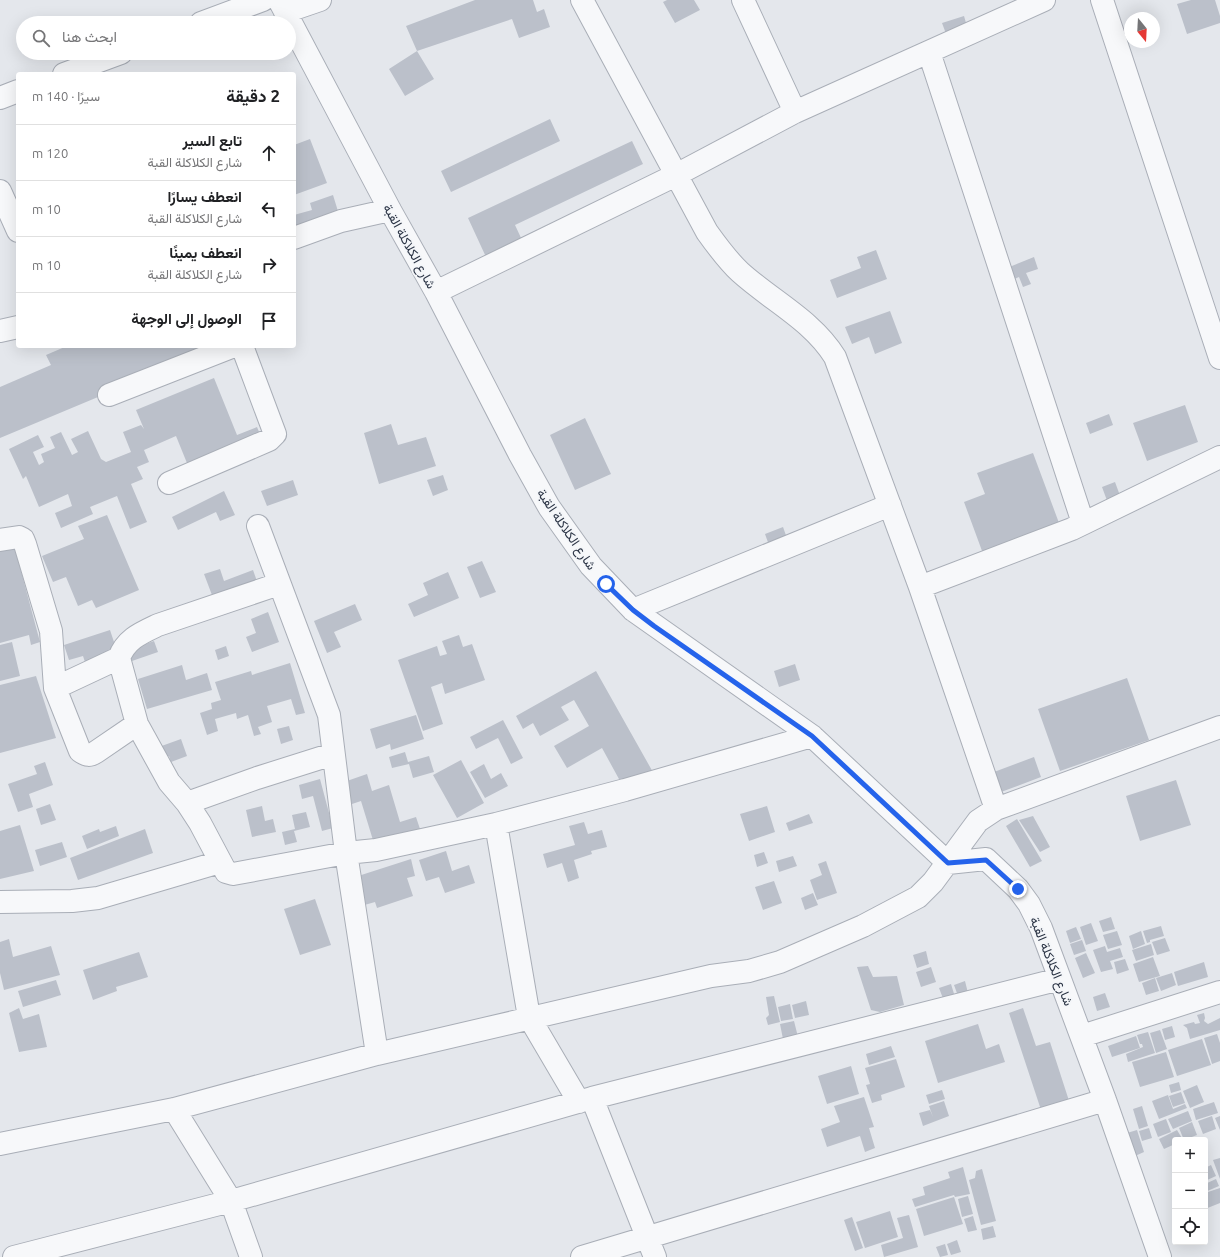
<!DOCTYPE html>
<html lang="ar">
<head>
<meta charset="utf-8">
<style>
  :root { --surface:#fff; --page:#f6f6f6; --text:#202124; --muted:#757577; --line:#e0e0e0 }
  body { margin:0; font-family:Ubuntu,Vazirmatn,sans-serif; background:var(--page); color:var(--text); direction:rtl }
  .controls { position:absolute; right:12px; bottom:12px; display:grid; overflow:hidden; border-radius:4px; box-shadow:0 4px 16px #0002 }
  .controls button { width:36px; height:36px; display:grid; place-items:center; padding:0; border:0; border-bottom:1px solid var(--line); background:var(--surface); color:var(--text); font:20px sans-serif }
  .compass { position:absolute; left:1124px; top:12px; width:36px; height:36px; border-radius:50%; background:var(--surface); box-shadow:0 4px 16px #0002; rotate:162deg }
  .stop { position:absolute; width:12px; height:12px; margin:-9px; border:3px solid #2563eb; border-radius:50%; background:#fff }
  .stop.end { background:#2563eb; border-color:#fff; box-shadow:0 1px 4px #0008 }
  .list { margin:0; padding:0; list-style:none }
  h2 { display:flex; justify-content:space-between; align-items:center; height:52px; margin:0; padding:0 16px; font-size:17px }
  h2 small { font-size:13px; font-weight:400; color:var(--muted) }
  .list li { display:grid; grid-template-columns:26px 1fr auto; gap:12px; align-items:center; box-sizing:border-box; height:56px; padding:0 16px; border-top:1px solid var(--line) }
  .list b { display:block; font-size:15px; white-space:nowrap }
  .list p { margin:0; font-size:13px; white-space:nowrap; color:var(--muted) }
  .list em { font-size:13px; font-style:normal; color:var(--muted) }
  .icon { flex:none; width:22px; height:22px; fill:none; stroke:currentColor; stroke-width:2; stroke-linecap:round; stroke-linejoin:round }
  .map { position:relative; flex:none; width:1220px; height:1257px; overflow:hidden; direction:ltr }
  .search { position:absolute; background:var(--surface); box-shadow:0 4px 16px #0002; left:16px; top:16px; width:280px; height:44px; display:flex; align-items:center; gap:10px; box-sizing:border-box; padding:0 14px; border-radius:22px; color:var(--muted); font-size:15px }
  .panel { position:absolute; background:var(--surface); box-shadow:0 4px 16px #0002; left:16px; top:72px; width:280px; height:276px; border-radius:4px; direction:rtl }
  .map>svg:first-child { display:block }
</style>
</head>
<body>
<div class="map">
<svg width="1220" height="1257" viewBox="0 0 1220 1257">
  <rect width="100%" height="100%" fill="#e4e7ec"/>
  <path fill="#bbc0ca" d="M475 0H533L537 12 544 9 550 27 519 38 512 19 417 51 406 26Z
    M667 0H694L700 10 675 23 663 2Z
    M1191 0H1215L1220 16V23L1187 34 1177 4Z
    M964 16 969 33 948 39 942 23Z
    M417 51 434 79 405 96 389 69Z
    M550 119 560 141 451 192 441 171Z
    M310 139 327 183 294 195V145Z
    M632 141 643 164 515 225 522 240 486 257 468 218Z
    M333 195 341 221 294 236V215L312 210 310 203Z
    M876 250 887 279 837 298 830 280 861 268 857 257Z
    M1034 257 1038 269 1026 273 1031 284 1023 287 1019 277 1007 282 1002 270Z
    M890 311 902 343 875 354 869 337 852 344 845 327Z
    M67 346H220L0 438V387L51 365 46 355Z
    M214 378 237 435 257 427 262 439 189 468 176 436 144 450 149 462 137 467 143 479 131 484 147 522 130 529 117 496 90 507 93 514 61 528 55 513 72 506 68 494 39 507 26 476 23 479 9 449 38 435 44 447 33 452 39 465 44 462 41 454 55 448 50 437 61 432 72 455 78 452 71 439 88 431 101 459 106 462 131 452 123 432 141 425 144 429 136 410Z
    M1185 405 1198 442 1147 461 1133 423Z
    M1109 414 1113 425 1090 434 1086 423Z
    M585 418 611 474 575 490 550 435Z
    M391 424 398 445 426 437 436 466 379 484 364 433Z
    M1033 453 1062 531 985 559 964 502 985 494 977 473Z
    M443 475 448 490 433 496 427 480Z
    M293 480 298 495 267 506 261 491Z
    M1115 482 1122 501 1109 506 1102 487Z
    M224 491 235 515 220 521 216 512 178 530 172 517Z
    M107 515 139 590 96 608 92 600 78 606 66 577 53 582 42 556 84 539 78 526Z
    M783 527 788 541 770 548 765 534Z
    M14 545 40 642 31 645 29 635 0 643V549Z
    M482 561 496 592 480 598 467 567Z
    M220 569 224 581 253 570 259 587 215 603 204 574Z
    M448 572 459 598 414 617 408 604 428 595 423 583Z
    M355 604 362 620 334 632 341 647 327 653 314 621Z
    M268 612 279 642 252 652 246 637 256 633 251 619Z
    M110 630 119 657 87 668 83 656 69 660 64 645Z
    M459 635 463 647 472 644 485 680 445 694 442 683 431 687 443 724 423 731 398 660 437 646 440 656 447 654 442 641Z
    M154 641 158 652 132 661 128 650Z
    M12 642 20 676 0 681V645Z
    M226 646 229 656 218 660 215 650Z
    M290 663 305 713 296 715 291 699 267 706 272 722 258 727 261 734 254 736 248 715 237 719 236 713 215 719 218 731 207 735 200 713 212 709 211 703 221 700 215 682 251 671 252 675Z
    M795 664 800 680 779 687 774 671Z
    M182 665 186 680 207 673 212 690 147 709 138 679Z
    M596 671 654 774 625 790 602 748 567 768 554 746 589 726 574 700 561 707 569 720 540 736 533 723 523 729 516 716Z
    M36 676 56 738 0 753V685Z
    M1127 678 1149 740 1060 771 1038 709Z
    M416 715 424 739 391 750 390 744 376 749 370 729Z
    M503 720 523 758 511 764 498 738 476 749 470 737Z
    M289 726 293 740 281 744 277 729Z
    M181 739 187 756 171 762 169 756 160 760 156 748Z
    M405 752 408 762 429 756 434 772 413 778 409 764 392 768 389 757Z
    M1034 757 1041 777 1001 792 994 772Z
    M461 760 484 803 457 818 433 775Z
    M45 762 53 785 29 794 33 807 18 812 8 784 37 774 34 766Z
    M484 764 491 779 501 773 508 786 485 798 470 772Z
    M367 774 372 791 389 785 400 822 416 817 422 835 376 850 361 801 352 804 344 782Z
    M320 779 333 828 322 831 313 796 302 799 299 785Z
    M1176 780 1191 825 1140 841 1126 796Z
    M50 804 56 820 41 825 36 809Z
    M262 806 265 821 273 819 276 832 252 837 246 810Z
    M767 806 775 832 749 841 740 814Z
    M306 812 310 827 294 831 297 842 285 845 282 832 295 829 292 815Z
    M809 814 813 823 789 831 786 823Z
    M1033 816 1050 847 1040 852 1019 820Z
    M1017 819 1042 861 1030 867 1006 826Z
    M584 822 588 834 602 830 607 847 591 851 592 854 574 860 579 878 568 882 562 863 547 868 543 854 575 845 569 826Z
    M20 825 34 871 0 879V831Z
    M116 826 119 836 87 849 82 836 99 829 100 832Z
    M145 829 153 853 78 880 70 858Z
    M62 842 67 857 40 866 35 850Z
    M446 851 452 871 469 865 475 883 445 893 439 877 426 881 419 860Z
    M764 852 768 863 757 867 754 855Z
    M793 856 797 866 779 872 776 861Z
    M411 859 415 876 407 878 413 896 377 908 375 902 361 906 352 878Z
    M826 861 837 893 817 900 810 880 822 875 818 864Z
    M774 881 782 903 763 910 755 887Z
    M813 893 818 905 805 910 801 898Z
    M315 899 331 945 300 955 284 909Z
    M1111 917 1115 929 1103 932 1099 921Z
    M1091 923 1098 941 1086 945 1080 927Z
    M1161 926 1164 936 1150 940V942L1147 943 1143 931Z
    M1076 927 1081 939 1070 943 1066 931Z
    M1117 931 1122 945 1108 949 1103 935Z
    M1141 931 1145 944 1133 949 1129 936Z
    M1165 938 1170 951 1157 955 1152 942Z
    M9 939 13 957 51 946 60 975 4 990 0 973V942Z
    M1082 940 1086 951 1074 955 1070 944Z
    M1151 944 1154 955 1136 961 1132 950Z
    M1105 946 1107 952 1120 948 1123 957 1110 961 1113 969 1101 972 1093 950Z
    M926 951 929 964 917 968 913 955Z
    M139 952 148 977 116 987 117 991 93 1000 83 970Z
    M1086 953 1095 973 1083 978 1075 958Z
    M1153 957 1160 976 1139 982 1133 964Z
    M1125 959 1129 970 1117 974 1114 962Z
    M1204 962 1208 977 1178 986 1174 972Z
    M868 966 873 977 897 976 904 1005 880 1012 871 1010 857 967Z
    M931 967 936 982 921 987 916 972Z
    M1172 973 1176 985 1161 991 1156 978Z
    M1155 978 1159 991 1146 995 1142 983Z
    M56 980 61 995 23 1007 18 991Z
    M965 981 968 993 958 996 954 985Z
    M951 984 955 997 944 1001 939 988Z
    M1105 993 1110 1007 1097 1011 1093 997Z
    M774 996 780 1022 768 1025 766 1018 769 1015 766 997Z
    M806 1001 809 1015 795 1018 792 1005Z
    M790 1004 793 1019 781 1021 778 1007Z
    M19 1008 23 1019 39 1014 47 1047 19 1052 9 1013Z
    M1023 1008 1036 1046 1050 1042 1071 1107 1043 1116 1009 1013Z
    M1204 1013 1205 1018 1204 1021 1208 1024 1220 1018V1030L1190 1039 1187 1028 1183 1025 1194 1022 1195 1024 1200 1023 1197 1015Z
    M794 1021 799 1041 784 1044 780 1024Z
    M978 1024 986 1049 999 1044 1005 1062 938 1083 925 1041Z
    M1172 1026 1175 1037 1165 1040 1162 1029Z
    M1160 1030 1167 1049 1156 1053 1150 1033Z
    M1148 1032 1155 1053 1128 1062 1126 1054 1143 1047 1142 1044H1140L1137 1035Z
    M1217 1034 1220 1043V1061L1212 1064 1204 1038Z
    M1136 1036 1140 1048 1112 1057 1108 1046Z
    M1202 1039 1211 1065 1177 1076 1168 1050Z
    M891 1046 895 1057 869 1065 866 1054Z
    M1166 1052 1174 1077 1140 1087 1132 1062Z
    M896 1059 905 1087 881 1095 882 1100 872 1103 866 1085 870 1084 865 1068Z
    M851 1066 859 1094 827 1104 818 1076Z
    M1179 1082 1181 1090 1171 1093 1169 1085Z
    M1197 1085 1204 1102 1190 1108 1183 1091Z
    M942 1090 945 1099 929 1104 926 1095Z
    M1181 1092 1185 1103 1173 1107 1169 1096Z
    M1168 1095 1173 1109 1185 1104 1187 1108 1159 1119 1152 1101Z
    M864 1097 874 1127 869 1128 875 1148 865 1152 860 1136 827 1147 821 1129 840 1122 834 1106Z
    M944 1101 949 1116 923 1126 919 1113 930 1110 933 1117 929 1106Z
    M1214 1102 1218 1113 1196 1120 1193 1109Z
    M1142 1106 1148 1126 1139 1129 1133 1109Z
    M1188 1111 1192 1121 1173 1129 1168 1119Z
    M1212 1116 1216 1129 1203 1134 1198 1121Z
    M1220 1116V1130L1215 1118Z
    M1166 1119 1171 1132 1158 1137 1153 1124Z
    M1192 1122 1197 1135 1184 1140 1179 1128Z
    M1149 1128 1152 1138 1142 1141 1139 1131Z
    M1137 1130 1144 1152 1135 1156 1127 1133Z
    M1177 1130 1183 1140H1175V1144L1164 1149 1159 1139Z
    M1220 1158V1179L1213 1160Z
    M1211 1165 1216 1176 1205 1181V1168Z
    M963 1167 970 1194 955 1197 954 1195 915 1207 912 1199 925 1195 923 1187 950 1178 948 1172Z
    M982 1169 996 1221 981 1225 969 1180 975 1178 976 1171Z
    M1216 1179 1219 1186 1205 1192V1184Z
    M1220 1188V1203L1205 1209V1193Z
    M968 1196 973 1214 962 1217 958 1199Z
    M954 1197 963 1224 924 1236 916 1209Z
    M890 1211 898 1237 865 1248 856 1222Z
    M909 1215 918 1247 884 1257 881 1245 903 1238 897 1218Z
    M973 1216 977 1230 968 1232 964 1219Z
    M852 1217 863 1248 855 1251 844 1220Z
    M993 1226 996 1237 983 1240 981 1229Z
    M957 1240 961 1252 951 1255 947 1244Z
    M945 1244 948 1255 940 1257 936 1247Z"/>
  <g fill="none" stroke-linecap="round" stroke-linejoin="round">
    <g stroke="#a9aeb7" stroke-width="24">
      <path id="minor" d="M279 0 390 210 436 292 520 455 549 507 591 566 633 610 812 736 948 863 986 859 1018 889 1029 904 1041 928 1105 1100 1160 1257
        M582 0 707 232C717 246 727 260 740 272 772 301 812 320 835 357L920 587 996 809
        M743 0 795 112
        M1102 0 1220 358
        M285 12 320 0
        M201 23 263 0
        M929 52 1083 523
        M64 74 121 53
        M0 98 18 91
        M0 191 18 231
        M294 238 341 221 390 210
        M436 292 676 175 795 112 1044 0
        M0 331 18 327
        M109 395 234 346
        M169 483 269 440 275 434 242 346
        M258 526 329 715 346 853 377 1054
        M0 540 19 537 23 539 25 544 51 631 55 688 80 751C87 756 90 756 96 752L137 724
        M920 587 1072 529 1220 457
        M633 610 890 505
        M119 658 137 724 169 782 187 803 200 823 226 872 233 874 346 853 376 850 496 824 625 790 812 736
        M55 688 119 658C126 639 141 633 158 625L279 584
        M187 803 257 778 333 754
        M496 824 529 1017 579 1102
        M0 902 72 901 98 898 220 862
        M1082 1036 1220 992
        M592 1098 655 1257
        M174 1109 231 1201 251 1257
        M0 1144 174 1109 377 1054 711 976 749 971 780 962 863 926 918 897 933 882 978 821 996 809 1220 727
        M14 1257 231 1201 592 1098 1060 979
        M582 1257 1105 1100"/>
    </g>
    <use href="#minor" stroke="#f7f8fa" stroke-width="22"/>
  </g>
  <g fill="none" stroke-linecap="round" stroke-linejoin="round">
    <path stroke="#2563eb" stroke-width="5" d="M606 584 633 610 654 626 812 736 948 863 986 860 1018 889"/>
  </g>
  <g text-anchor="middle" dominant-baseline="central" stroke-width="3.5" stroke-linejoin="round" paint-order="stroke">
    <g font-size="13" fill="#2b3445" stroke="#f4f6f9">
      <text transform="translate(410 246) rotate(61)">شارع الكلاكلة القبة</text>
      <text transform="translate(567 529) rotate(56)">شارع الكلاكلة القبة</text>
      <text transform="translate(1052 961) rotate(68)">شارع الكلاكلة القبة</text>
    </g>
  </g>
</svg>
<div class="controls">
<button>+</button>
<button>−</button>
<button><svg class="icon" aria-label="locate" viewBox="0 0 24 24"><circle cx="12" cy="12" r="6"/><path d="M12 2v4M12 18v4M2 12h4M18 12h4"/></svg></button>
</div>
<svg class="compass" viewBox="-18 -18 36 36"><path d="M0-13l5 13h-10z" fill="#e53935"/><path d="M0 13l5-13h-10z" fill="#757577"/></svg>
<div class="stop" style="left:606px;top:584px"></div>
<div class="stop end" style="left:1018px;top:889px"></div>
<div class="search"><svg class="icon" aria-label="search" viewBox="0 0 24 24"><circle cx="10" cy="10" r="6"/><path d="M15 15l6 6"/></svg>ابحث هنا</div>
<section class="panel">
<h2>2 دقيقة<small>سيرًا · 140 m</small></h2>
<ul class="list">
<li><svg class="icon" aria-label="ahead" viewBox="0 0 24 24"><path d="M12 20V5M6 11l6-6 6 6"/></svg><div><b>تابع السير</b><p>شارع الكلاكلة القبة</p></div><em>120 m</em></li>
<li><svg class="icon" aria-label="left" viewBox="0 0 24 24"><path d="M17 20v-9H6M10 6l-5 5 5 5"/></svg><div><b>انعطف يسارًا</b><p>شارع الكلاكلة القبة</p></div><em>10 m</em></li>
<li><svg class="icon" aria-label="right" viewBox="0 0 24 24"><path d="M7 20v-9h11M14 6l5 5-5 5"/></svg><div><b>انعطف يمينًا</b><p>شارع الكلاكلة القبة</p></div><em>10 m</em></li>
<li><svg class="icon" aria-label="arrive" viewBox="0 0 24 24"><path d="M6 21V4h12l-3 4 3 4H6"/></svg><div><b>الوصول إلى الوجهة</b></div></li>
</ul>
</section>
</div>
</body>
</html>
